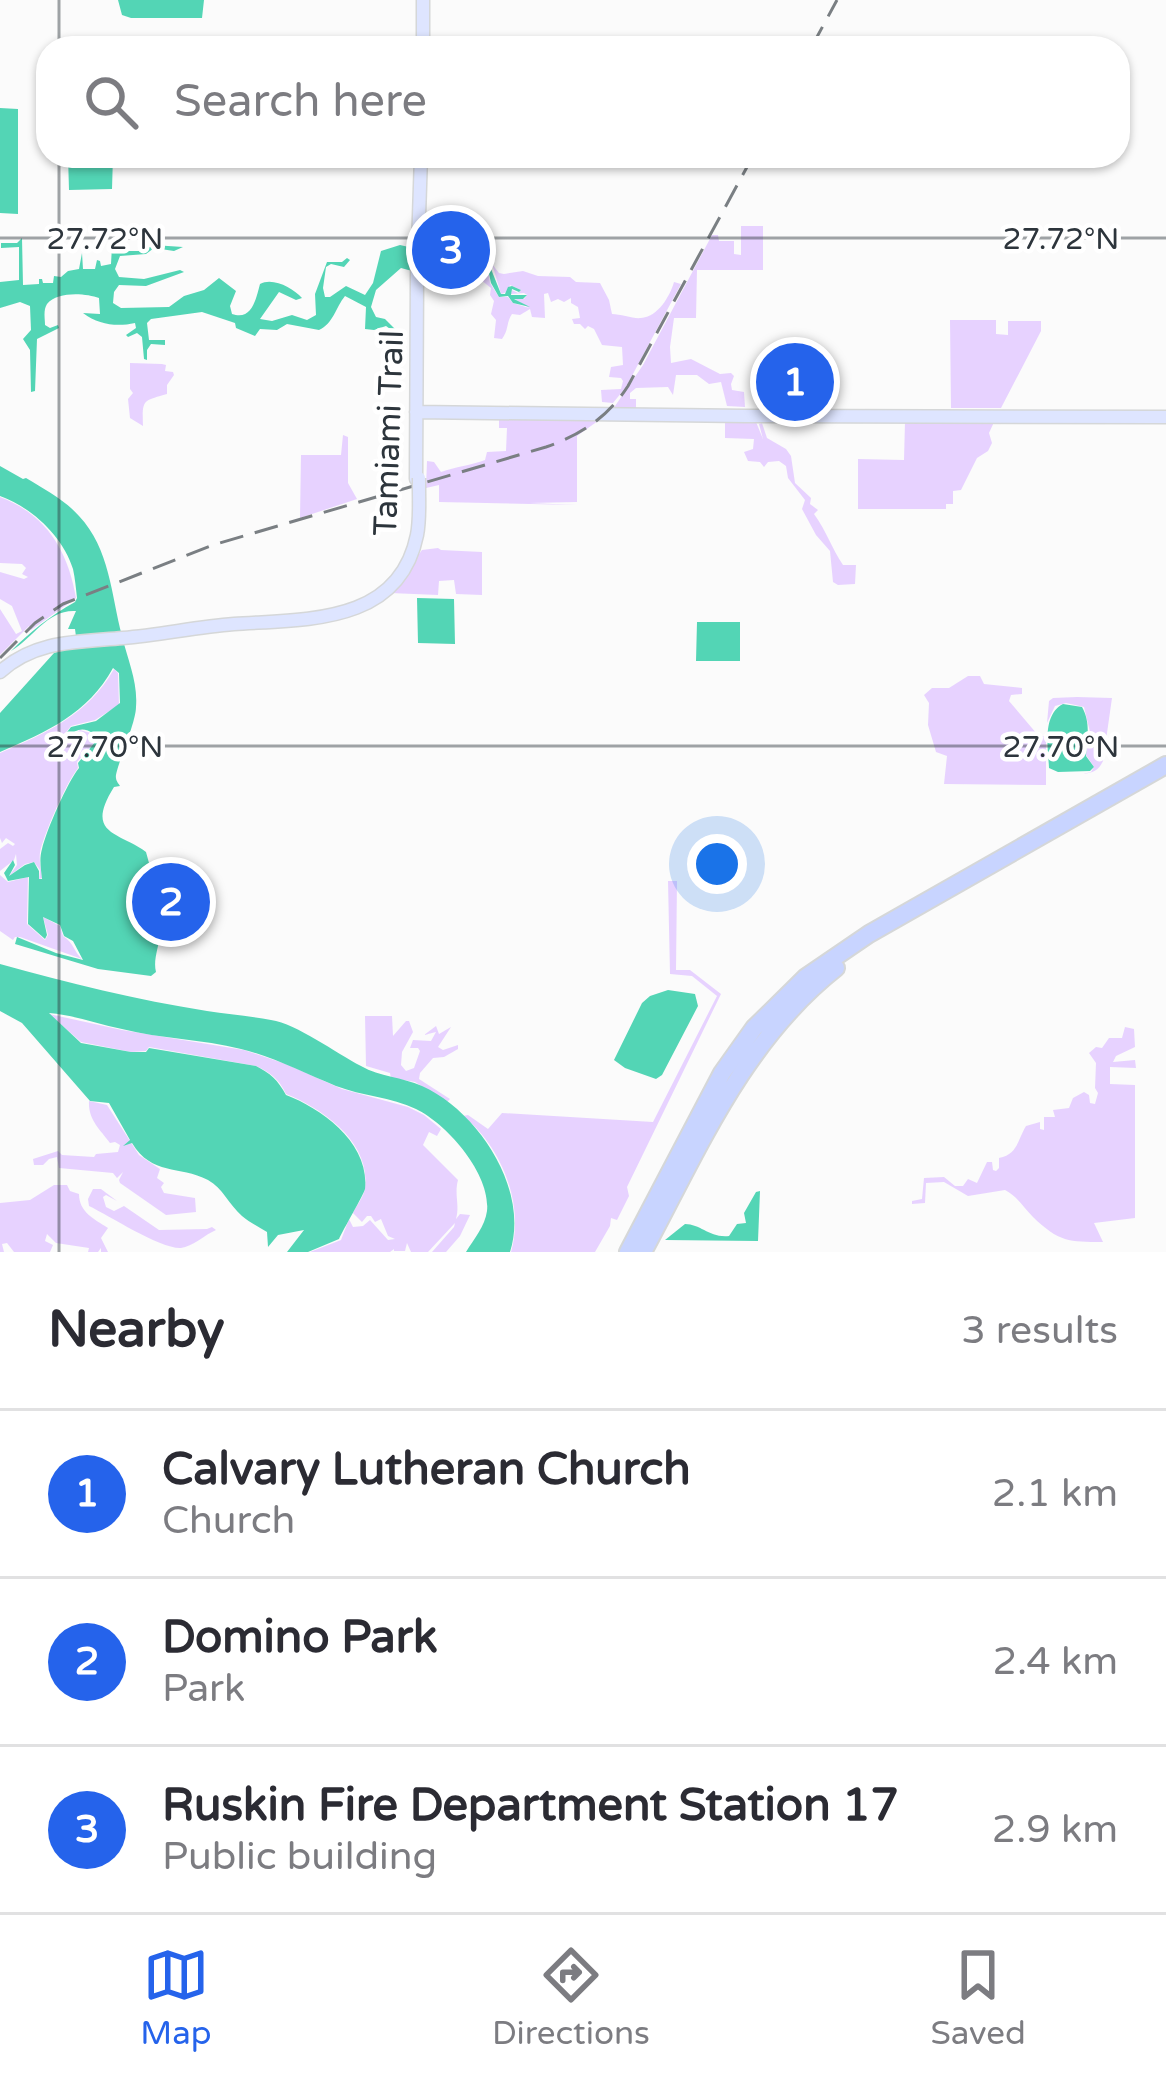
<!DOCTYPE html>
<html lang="en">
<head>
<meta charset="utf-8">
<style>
  :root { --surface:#fff; --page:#f7f7f7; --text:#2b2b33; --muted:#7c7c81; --line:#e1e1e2; --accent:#2563eb }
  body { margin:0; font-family:"Varela Round",sans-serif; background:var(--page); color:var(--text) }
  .you { position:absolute; left:717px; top:864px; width:42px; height:42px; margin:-30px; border:9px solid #fff; border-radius:50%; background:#1a73e8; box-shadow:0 0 0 18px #1a73e833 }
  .badge { display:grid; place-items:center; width:78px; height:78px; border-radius:50%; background:var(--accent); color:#fff; font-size:39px; font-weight:700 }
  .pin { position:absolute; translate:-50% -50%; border:6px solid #fff; box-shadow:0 3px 12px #0006 }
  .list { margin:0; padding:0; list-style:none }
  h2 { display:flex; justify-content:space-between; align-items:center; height:156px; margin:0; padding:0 48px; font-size:51px }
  h2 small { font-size:39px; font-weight:400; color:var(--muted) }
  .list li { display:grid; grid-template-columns:78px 1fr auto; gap:36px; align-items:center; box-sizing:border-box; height:168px; padding:0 48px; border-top:3px solid var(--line) }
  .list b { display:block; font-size:45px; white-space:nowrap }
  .list p { margin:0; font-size:39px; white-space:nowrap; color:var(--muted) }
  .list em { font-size:39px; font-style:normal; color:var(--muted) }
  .icon { flex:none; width:66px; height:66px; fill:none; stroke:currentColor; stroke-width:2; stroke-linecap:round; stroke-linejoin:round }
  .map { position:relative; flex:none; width:1166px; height:1252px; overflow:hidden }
  .search { position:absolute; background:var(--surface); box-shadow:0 3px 9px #0004; left:36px; right:36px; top:36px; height:132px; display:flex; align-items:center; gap:30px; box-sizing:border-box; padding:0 42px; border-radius:36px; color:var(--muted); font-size:45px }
  .sheet { height:660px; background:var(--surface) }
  nav { display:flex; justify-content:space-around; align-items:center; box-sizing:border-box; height:168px; border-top:3px solid var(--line); background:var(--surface); font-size:33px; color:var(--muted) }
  nav a { display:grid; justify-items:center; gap:6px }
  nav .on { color:var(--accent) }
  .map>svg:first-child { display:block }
</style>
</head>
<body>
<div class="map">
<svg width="1166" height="1252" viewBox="0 0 1166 1252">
  <rect width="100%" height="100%" fill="#fbfbfb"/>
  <path fill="#e7d2ff" d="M741 226H763V270H697L696 318H674L670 347 671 363 691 359 720 374 731 373 734 376 731 384 732 390 744 392 745 407 727 406 721 382 709 384 697 375H676L673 395 668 387 636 388 630 393V399H636V409H613L643 365 712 235H718L719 241H734V254L741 255Z
    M466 251 488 259 499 273 504 274 523 271 538 276 570 277 576 282 600 283 609 300 612 314C621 314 633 319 641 318 658 317 670 296 674 282L681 284 626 387 613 403 602 402 601 390 621 389 623 381 621 378 609 377 611 367 623 365 622 347 602 345 594 329 588 326 585 329 580 324H574L572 319 580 318 578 307 571 303V298L564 302 558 299 551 302 548 293 544 294 545 318 532 317 530 309 520 315 512 314C506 323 509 330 502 339L494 338 496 320 491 314 494 301 490 295 491 288 481 280 467 279V270H488L490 283 499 297H508L513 303 529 308 515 299H524L527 295 524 293 511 294 512 290 518 293 521 290 510 285 507 292 501 294 493 267 485 262 479 265 466 264Z
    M950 320H996V334L1008 335V321H1041V331L1001 408H951Z
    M130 363 162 364 166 365 165 371 173 372 174 375 167 385V394C143 401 142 399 143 426L130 418 128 399 133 393 130 389Z
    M499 417 602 418 577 436V502L529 503 577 505 439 502V485L426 488 427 461 434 462 441 472C455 467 472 465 485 460L487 452 506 451 507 428H499Z
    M995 420 989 433 992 443 988 451 977 458 961 490 953 491V504H946V509H858V459L904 460 905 422Z
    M725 421 756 422 763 439 759 424 762 423 767 438 786 449 791 456 795 483 811 498 810 504 818 510 814 514C826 530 832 549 843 565H856L855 584 838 585 833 582 830 551 816 535 802 509 805 500 788 478 786 466 779 461 768 462 764 467 760 462 748 461 744 452 753 449 754 439 725 438Z
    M343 435 348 437V483L357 499 300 518 301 455H341Z
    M0 497C47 515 68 551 76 598L31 630 29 626 0 655V609L16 634 22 631 12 606 0 599V572L24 579 28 577 22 574 26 568 22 564 0 563Z
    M438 548 441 550 482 552V595L456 594 454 580 439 581 438 595 390 593 422 550Z
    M114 669 118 673 119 705 95 720 71 726 52 750H60L65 740 80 730 94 734 95 742 77 762 78 768C66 783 47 828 41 848 38 858 41 868 42 878L39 879 40 870 34 862 25 864 9 876 17 865 16 854 14 860 0 871V849L8 843 13 846 15 844 6 838 2 843 0 838V753C46 733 88 715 114 669Z
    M968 676H980L984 684 1022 688V694L1011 695 1009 701 1037 734 1046 737V785L944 784 947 756 936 752 928 725 929 703 924 695 932 688H949Z
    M1077 697 1112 698 1103 761C1099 770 1093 773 1083 774L1091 772 1094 767 1086 755 1090 732 1084 707 1066 703 1055 706 1047 723 1049 701 1053 698Z
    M0 875 8 882 28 877 27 924 45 940 48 935 43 917 60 926 63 936C74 943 74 952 82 959L20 937H15L13 940 0 931Z
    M668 881H677L676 970H690L721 994 627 1187 629 1196 617 1220 611 1218 610 1226 595 1252H511C525 1204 501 1146 463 1116L468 1115 488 1129 502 1113 653 1122 717 996 692 976 670 974Z
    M49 1014 122 1030 244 1050 286 1064 342 1089 408 1107 424 1115 441 1129 437 1136 429 1132 423 1145 458 1180C454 1195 460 1204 456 1219L460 1214 470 1215 460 1236 446 1252H432L454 1227 455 1223 428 1252H411L407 1243 405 1251H394V1249L390 1252H310L341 1240 349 1219 353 1227 363 1226 370 1220 388 1240 395 1239 388 1236 381 1219 375 1222 371 1216H367L362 1222 353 1213C356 1206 364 1197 365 1188 371 1143 324 1109 286 1094 279 1079 271 1073 256 1066L149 1047 146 1051 131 1052 81 1042Z
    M365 1016H392L393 1036 406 1021H409L413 1032 402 1052 401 1065 406 1071 414 1068 420 1051 418 1048H410L413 1040 431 1041 436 1032 424 1035 436 1026 439 1034 451 1027 438 1047 443 1050 458 1045V1049L444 1057 433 1058 420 1073 419 1079 450 1099 447 1102 415 1082 391 1078 390 1073 366 1066Z
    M1125 1027 1134 1029 1135 1047 1116 1056 1113 1062 1135 1060 1136 1068 1110 1067V1084L1135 1085V1218L1094 1223 1103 1242C1069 1242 1059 1242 1033 1217 1023 1207 1018 1197 1005 1190L968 1196 944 1182 926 1183 925 1203 912 1204V1201L922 1199 924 1178 944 1177 955 1186H963L968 1179 977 1183 987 1162H992L993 1170 996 1171 999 1168V1158C1018 1154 1017 1141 1026 1126L1040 1122V1129L1044 1130V1117H1055L1053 1110 1069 1108 1073 1098 1084 1092 1089 1095 1090 1103 1095 1104 1098 1093 1095 1088 1096 1063 1089 1053 1096 1047 1102 1048 1109 1038H1122Z
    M89 1101 107 1105 139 1155 160 1169 157 1178 164 1183 161 1187 164 1193 195 1198 196 1212 166 1215 120 1183 119 1180 123 1172 117 1178 113 1173 59 1168 57 1157 49 1159 43 1165H34L33 1159 58 1151 62 1155 94 1157 96 1154 118 1152 120 1145 115 1142 110 1143C100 1129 88 1120 89 1101Z
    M54 1185H67L70 1191 79 1194C79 1212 94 1219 108 1228L101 1238 108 1252H101V1248L98 1252H88L89 1248 56 1243 47 1234 45 1241 53 1245 50 1252H14L7 1243 2 1244 4 1252H0V1203L30 1200Z
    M93 1189H101L117 1201 106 1195 103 1197 106 1207 114 1211 124 1206 159 1230 207 1229 212 1227 216 1230C206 1234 192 1247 181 1248 160 1249 110 1216 89 1206L88 1199Z"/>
  <path fill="#53d5b5" d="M118 0H204L202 18H131L122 15Z
    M0 108 18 109V214L0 213Z
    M68 156H113L112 189 69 190Z
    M22 238 23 285 39 284V279H42L43 283H53L54 276 61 277 68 271 79 269 82 253 83 269H95L97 260 100 261 101 266 111 264 112 246 117 251H143L153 245 183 247 174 251 154 248 146 254 120 256 115 269 119 277 144 279 180 270 184 272 146 286 119 285 114 292 113 303 121 308 169 307 184 296 204 290 219 278 236 291 230 306 232 314C252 321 256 299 260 284 273 277 293 288 302 298L296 300 279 292 260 319 272 321 292 315 307 320 316 315 315 294 327 262H342L347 258 350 260 344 267 331 264 326 267 323 288 325 297H330L346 286 365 295 373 283 381 251 400 245 413 248 420 261H439L442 246 443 261 455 265 458 264V248L462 249 463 263 479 266 485 263 489 264 501 294H505L508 287 512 286 521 290 519 292 512 289 511 295H527L523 299H514L530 307 513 303 508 296 499 297 491 283 488 269H463L460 278H452L444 273 451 271 450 267 438 269 419 265 412 271 401 268 376 290 371 307 376 317 385 319 397 331 393 338V331L386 326 374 330 365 329 366 307 345 296C336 307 333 324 319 330L287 324 277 330 260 329 255 336 236 328 235 323 202 312 151 319 147 323 149 340H165V345L151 344 147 350V360L144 359 142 337 137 333 128 337 126 335 136 328 135 323C117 327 99 325 83 313L100 314 99 298C86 293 57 291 47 304 43 310 45 319 45 325L50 328 58 325 59 328 37 339 35 391 31 392 30 350 23 339 31 330 30 306 20 302 0 308V282L19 280V247L1 248V243H17Z
    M0 466 23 479 26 478C44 489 65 500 79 516 110 549 111 594 122 636 128 661 138 682 136 707 136 724 114 771 116 778 116 781 119 784 120 786L114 787C84 835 119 832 146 852L152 874 166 896 163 914 158 925C163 942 152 956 156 972L151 976 98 969 15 944 17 937 56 953 83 960 73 941 64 936 60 925 43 917 47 935 45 939 28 924 29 877 8 881 4 873 13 860 15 865 9 876 25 865 34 862 39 871V879H42C41 869 39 859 42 849 46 831 68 781 79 768L78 763 95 742 94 734C77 722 68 737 58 750H53L71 727 96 721 120 703 119 673 113 668C88 714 46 732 0 752V713L54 653 77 644 75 629H68L76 611C48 609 33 638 11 651 31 631 50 616 75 602L77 598C76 589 75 578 73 569 63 536 31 507 0 496Z
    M417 598 454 599 455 644 418 643Z
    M697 622H740V661H696Z
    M1063 704 1082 707C1091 723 1087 739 1086 756L1094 767 1090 771 1058 772 1049 768C1048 747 1042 715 1063 704Z
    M0 964C68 983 137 1000 207 1011 228 1014 250 1016 271 1020 297 1024 336 1053 361 1066 380 1077 402 1077 422 1086 478 1111 530 1190 510 1252H466C474 1239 485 1226 487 1211 491 1174 447 1124 416 1109 391 1097 362 1096 336 1086 304 1073 274 1057 241 1049 202 1039 161 1039 122 1029 97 1024 74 1015 49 1013L81 1043 131 1052H146L149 1048 256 1066C270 1073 278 1080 286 1095 323 1109 370 1144 365 1189 364 1194 343 1230 339 1239L308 1252H287L304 1230 278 1235 268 1247 267 1232C259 1227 249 1222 242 1216 229 1205 223 1188 208 1180 179 1165 152 1176 132 1143L123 1146 130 1140 109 1103 90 1101 22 1023 0 1011Z
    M668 990 695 994 698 1006 662 1075 656 1079 625 1068 614 1060 642 1003 650 996Z
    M760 1191 758 1241 665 1240 685 1224C701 1224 709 1238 729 1236L737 1224 746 1223 744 1213 756 1192Z"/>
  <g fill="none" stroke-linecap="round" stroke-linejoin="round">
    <g stroke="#d5d7d8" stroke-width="15">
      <path id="major" d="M423 48V0
        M416 412 746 416 1166 417
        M416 479 417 276 421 156
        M0 672C35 640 78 642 123 638 160 635 196 627 234 624 305 619 399 625 417 535 420 520 419 504 419 488"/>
    </g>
    <g stroke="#d5d7d8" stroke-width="20">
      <path id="highway" d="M628 1252 722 1073 754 1028 806 977 869 934 1166 765
        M643 1252C698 1150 743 1041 836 968"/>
    </g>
    <use href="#major" stroke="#dee5ff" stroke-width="12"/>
    <use href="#highway" stroke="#c8d4ff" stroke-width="16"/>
    <path stroke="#7a7f83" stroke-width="3" stroke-dasharray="24 12" stroke-linecap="butt" d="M811 48 837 0
      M0 658 35 623 63 604 213 545 546 447C581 435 608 417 628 386L753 156"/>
    <g stroke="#d5d7d8" stroke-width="15" stroke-linecap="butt">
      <path id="major-bridge" d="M419 488V478"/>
    </g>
    <use href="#major-bridge" stroke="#dee5ff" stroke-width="12"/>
  </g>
  <path fill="none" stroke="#2d353c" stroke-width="3" stroke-opacity="0.45" d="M59 0V48M59 156V1252M0 238H1166M0 746H1166"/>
  <g text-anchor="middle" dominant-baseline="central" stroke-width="9" stroke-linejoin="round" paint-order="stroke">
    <g font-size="33" fill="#2d353c" stroke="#fff">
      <text transform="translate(389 433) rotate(-88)">Tamiami Trail</text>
    </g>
  </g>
  <g font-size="30" text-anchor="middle" fill="#2d353c" stroke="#fff" stroke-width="9" stroke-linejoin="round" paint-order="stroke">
    <text x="105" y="249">27.72°N</text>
    <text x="1061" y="249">27.72°N</text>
    <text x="105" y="757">27.70°N</text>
    <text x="1061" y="757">27.70°N</text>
  </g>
</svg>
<div class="you"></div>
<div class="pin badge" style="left:795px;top:382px">1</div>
<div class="pin badge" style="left:171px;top:902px">2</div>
<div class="pin badge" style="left:451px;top:250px">3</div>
<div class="search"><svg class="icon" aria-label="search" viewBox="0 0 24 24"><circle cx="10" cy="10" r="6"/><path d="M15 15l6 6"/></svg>Search here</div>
</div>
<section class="sheet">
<h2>Nearby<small>3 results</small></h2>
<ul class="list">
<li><span class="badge">1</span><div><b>Calvary Lutheran Church</b><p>Church</p></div><em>2.1 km</em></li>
<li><span class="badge">2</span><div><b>Domino Park</b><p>Park</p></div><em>2.4 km</em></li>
<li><span class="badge">3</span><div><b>Ruskin Fire Department Station 17</b><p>Public building</p></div><em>2.9 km</em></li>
</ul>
</section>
<nav>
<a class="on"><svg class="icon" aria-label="map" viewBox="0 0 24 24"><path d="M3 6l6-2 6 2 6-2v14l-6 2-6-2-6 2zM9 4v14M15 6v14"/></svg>Map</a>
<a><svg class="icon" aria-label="directions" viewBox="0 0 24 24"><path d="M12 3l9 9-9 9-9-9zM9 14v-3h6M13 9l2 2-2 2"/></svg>Directions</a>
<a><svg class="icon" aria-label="saved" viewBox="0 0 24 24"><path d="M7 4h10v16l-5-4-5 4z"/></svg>Saved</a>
</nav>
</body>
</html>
